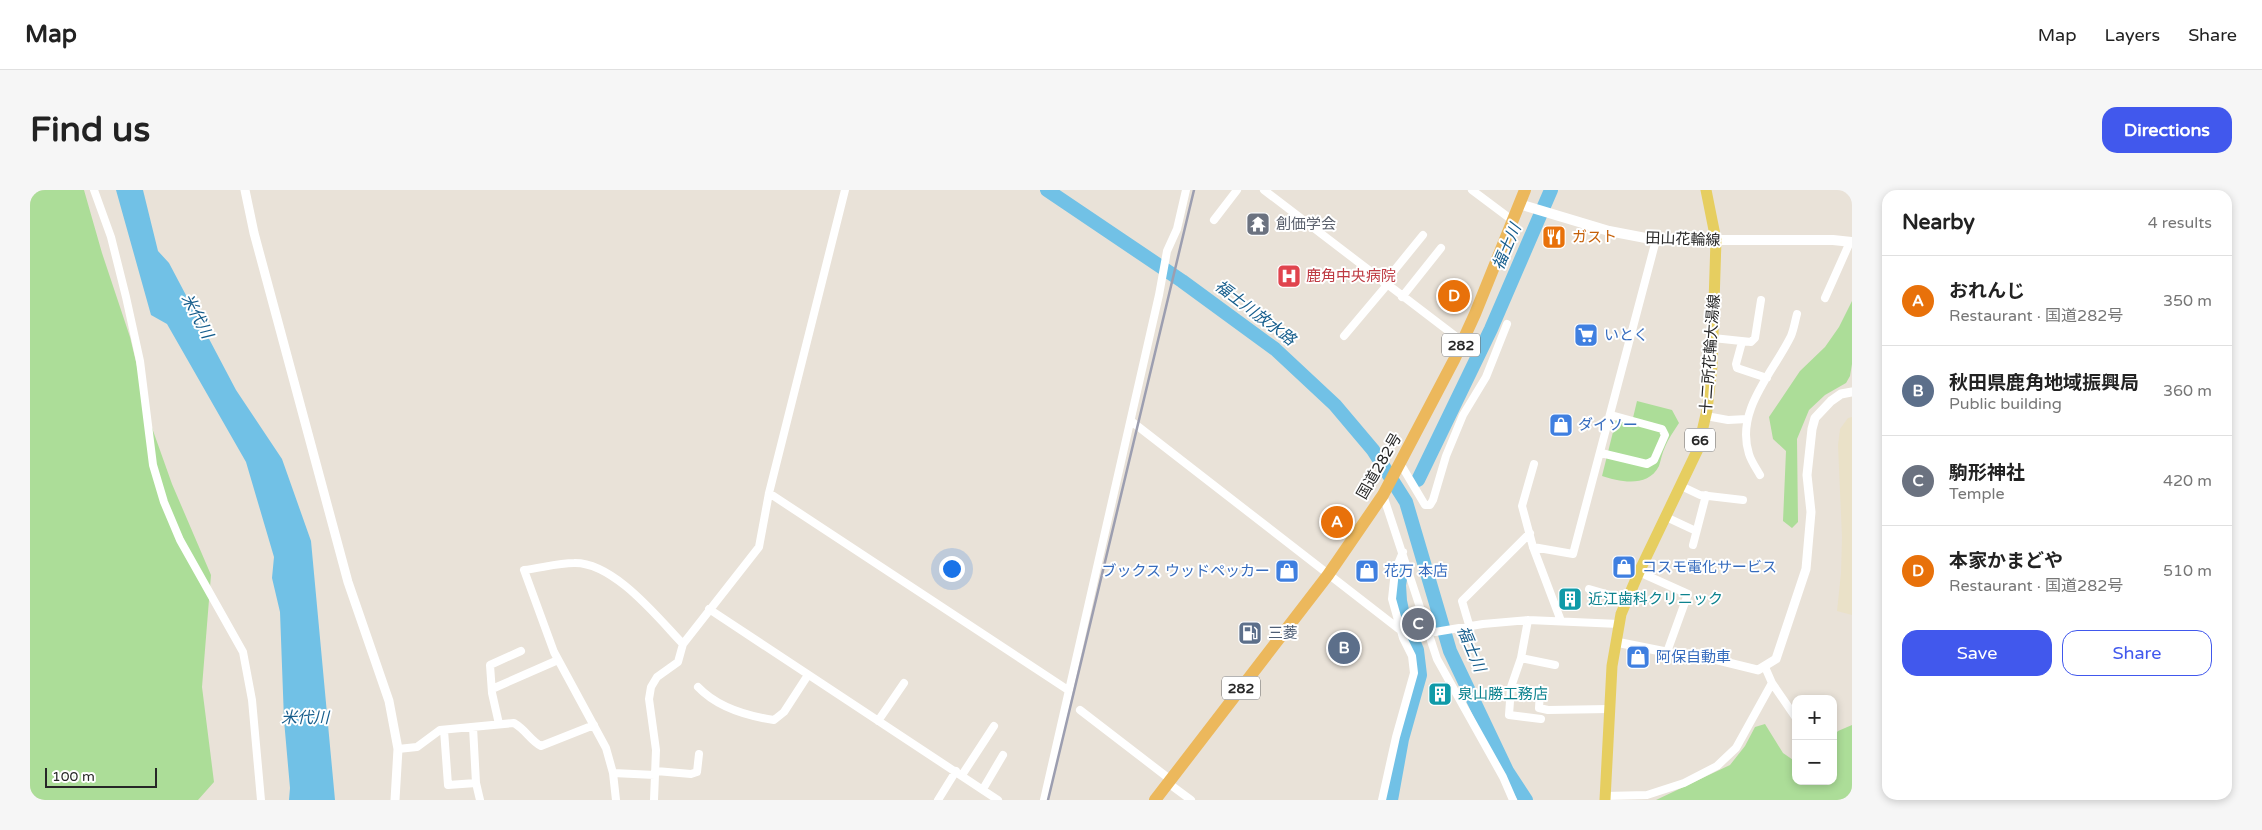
<!DOCTYPE html>
<html lang="en">
<head>
<meta charset="utf-8">
<style>
  :root { --surface:#fff; --page:#f6f6f6; --text:#222; --muted:#767676; --line:#e0e0e0; --accent:#4158ed }
  body { margin:0; font-family:"Varela Round","Noto Sans JP",sans-serif; background:var(--page); color:var(--text) }
  .controls { position:absolute; right:15px; bottom:15px; display:grid; overflow:hidden; border-radius:10px; box-shadow:0 2px 8px #0003 }
  .controls button { width:45px; height:45px; display:grid; place-items:center; padding:0; border:0; border-bottom:1px solid var(--line); background:var(--surface); color:var(--text); font:25px sans-serif }
  .scale { position:absolute; left:15px; bottom:12px; width:112px; box-sizing:border-box; padding-left:5px; border:2px solid #272727; border-top:0; font-size:14px; line-height:18px; white-space:nowrap; color:#272727; -webkit-text-stroke:4px #fff; paint-order:stroke }
  .you { position:absolute; left:921px; top:378px; width:18px; height:18px; margin:-12px; border:4px solid #fff; border-radius:50%; background:#1a73e8; box-shadow:0 0 0 8px #1a73e833 }
  .badge { display:grid; place-items:center; width:32px; height:32px; border-radius:50%; background:var(--accent); color:#fff; font-size:16px; font-weight:700 }
  .pin { position:absolute; translate:-50% -50%; border:2px solid #fff; box-shadow:0 1px 5px #0006 }
  .list { margin:0; padding:0; list-style:none }
  h2 { display:flex; justify-content:space-between; align-items:center; height:65px; margin:0; padding:0 20px; font-size:21px }
  h2 small { font-size:16px; font-weight:400; color:var(--muted) }
  .list li { display:grid; grid-template-columns:32px 1fr auto; gap:15px; align-items:center; box-sizing:border-box; height:90px; padding:0 20px; border-top:1px solid var(--line) }
  .list b { display:block; font-size:19px; white-space:nowrap }
  .list p { margin:0; font-size:16px; white-space:nowrap; color:var(--muted) }
  .list em { font-size:16px; font-style:normal; color:var(--muted) }
  .actions { display:flex; gap:10px; padding:15px 20px }
  .actions a { flex:1; padding:11px 0; border:1px solid var(--accent); border-radius:15px; text-align:center; font-size:18px; color:var(--accent) }
  .actions .main { background:var(--accent); color:#fff }
  .map { position:relative; flex:none; width:1822px; height:610px; overflow:hidden; border-radius:15px }
  header { display:flex; align-items:center; gap:30px; box-sizing:border-box; height:70px; padding:0 25px; background:var(--surface); border-bottom:1px solid var(--line) }
  header strong { font-size:24px }
  nav { display:flex; gap:28px; margin-inline-start:auto; font-size:18px }
  .intro { display:flex; align-items:center; justify-content:space-between; box-sizing:border-box; height:120px; padding:0 30px }
  h1 { margin:0; font-size:35px }
  .button { padding:12px 22px; border-radius:15px; background:var(--accent); color:#fff; font-size:18px; font-weight:700 }
  main { display:flex; gap:30px; padding:0 30px }
  aside { flex:1; background:var(--surface); border-radius:15px; box-shadow:0 2px 8px #0003 }
  .map>svg:first-child { display:block }
</style>
</head>
<body>
<header>
<strong>Map</strong>
<nav><a>Map</a><a>Layers</a><a>Share</a></nav>
</header>
<div class="intro"><h1>Find us</h1><a class="button">Directions</a></div>
<main>
<div class="map">
<svg width="1822" height="610" viewBox="0 0 1822 610">
  <rect width="100%" height="100%" fill="#e9e2d8"/>
  <path fill="#eae1c8" d="M1822 227V425L1807 421 1811 383 1812 347 1808 255 1810 239 1818 228Z"/>
  <path fill="#acdd98" d="M0 0H54L72 63 100 147 121 235 142 294 181 385 172 497 184 592 168 610H0Z
    M1822 111V174L1820 186 1816 193 1795 205 1779 220 1767 249 1768 332 1762 338 1753 331 1756 261 1743 249 1739 227 1770 181 1795 157 1809 137Z
    M1607 211 1642 220 1649 233C1644 241 1638 249 1635 257 1632 263 1631 270 1629 276 1618 298 1590 292 1572 286L1586 230 1602 232Z
    M1735 534 1753 563 1766 572V591H1803V547L1808 541 1822 535V610H1626L1700 575 1715 556 1725 537Z"/>
  <path fill="#71c1e6" d="M86 0H113L128 61 139 73 206 200 252 269 281 351 305 610H259L260 598 254 530 250 422 242 388 244 367 216 272 137 134 121 125Z"/>
  <g fill="none" stroke-linecap="round" stroke-linejoin="round">
    <path stroke="#71c1e6" stroke-width="14" d="M1017 0 1152 91 1245 159 1305 215 1343 260 1376 312 1420 461 1477 581 1496 610
      M1388 290 1461 139 1521 0
      M1361 610 1372 549 1390 485 1387 460 1374 430 1370 411 1369 395 1372 377"/>
    <path stroke="#fff" stroke-width="8" d="M64 0 81 47 96 107 110 171 123 275 134 312 150 350 213 462 222 510 231 610
      M1234 0 1433 152
      M1442 0 1482 30
      M1184 30 1207 0
      M1354 93 1393 45
      M1372 107 1411 58
      M1795 108 1820 52
      M1314 146 1357 95
      M1683 148 1721 152 1725 148 1731 110
      M1712 152 1706 174 1707 178 1737 188
      M1676 226 1698 230 1717 229
      M1101 231 1369 439 1405 442 1453 434 1498 430 1589 434
      M1571 263 1617 274 1624 270 1635 245 1632 239 1581 225
      M1370 273 1395 315H1400L1403 310 1416 266 1433 225 1456 187 1477 134
      M1504 274 1492 316 1503 357 1531 431
      M1730 285C1726 278 1721 271 1719 264 1705 220 1743 183 1761 146 1764 139 1765 131 1767 124
      M1651 296 1670 305 1713 310
      M739 303 1038 500
      M1353 305 1407 469 1473 587 1483 610
      M1636 327 1666 341
      M1663 355 1676 305
      M1503 357 1543 364 1626 50
      M1609 382 1658 404 1637 462
      M1559 399 1597 410
      M679 419 968 610
      M1498 430 1491 468 1481 497 1479 525 1511 529
      M1440 438 1432 411 1500 343
      M1491 468 1525 475
      M1742 493 1766 528
      M668 497C687 517 717 526 744 530L754 522 778 485
      M1481 497 1510 502 1509 518 1518 520 1579 519
      M462 499 528 470
      M1050 520 1141 590
      M848 531 874 493
      M469 534 462 503 460 475 491 461
      M443 537 446 593 450 610
      M414 540 418 595 446 593
      M368 559 387 557 410 540 484 533C496 540 500 550 511 556L564 535
      M626 581 661 584 667 582 669 564
      M583 583 625 585
      M932 585 964 536
      M1138 593 1161 610
      M953 599 973 565
      M1575 606 1617 605 1654 593 1687 576 1706 558 1742 493 1735 477
      M586 610 583 583 576 558 524 462 494 380C511 378 528 373 544 373 584 372 628 428 653 454
      M624 610 626 560 619 509 621 497 627 487 648 472 653 454 729 357 739 303 815 0
      M908 610 926 581
      M1014 610 1129 105 1137 61 1147 39 1156 0
      M1352 610 1366 547 1384 483 1382 466 1373 448 1362 409 1365 381 1373 362"/>
    <path stroke="#fff" stroke-width="9" d="M215 0 224 43 318 392 359 511 368 559 365 610
      M1586 452 1651 465 1679 468 1728 480 1746 469 1776 379 1781 322 1777 285 1782 239 1785 228 1801 211 1811 204 1822 202"/>
    <path stroke="#fff" stroke-width="10" d="M1489 14 1579 41 1626 50H1803L1822 52"/>
    <path stroke="#e6ce60" stroke-width="11" d="M1575 610 1582 476 1591 424 1609 382 1668 259 1677 220 1682 176 1686 50 1676 0"/>
    <path stroke="#ecb85c" stroke-width="12" d="M1125 610 1298 385 1353 305 1424 170 1445 124 1495 0"/>
    <path stroke="#9c9eb0" stroke-width="2.5" d="M1018 610 1164 0"/>
  </g>
  <defs>
    <g id="temple-square" transform="scale(1.25)"><rect x="-9" y="-9" width="18" height="18" rx="4" fill="#6b7280" stroke="#fff"/><path d="M0-6L5-2H3V0L6.5 2.5H4V6H1.5V3h-3V6H-4V2.5H-6.5L-3 0V-2H-5Z" fill="#fff"/></g>
    <g id="restaurant-square" transform="scale(1.25)"><rect x="-9" y="-9" width="18" height="18" rx="4" fill="#e8710a" stroke="#fff"/><path d="M-5-6h1v4h1v-4h1v4h1v-4h1v5L-1.5 .5V6h-2V.5L-5-1ZM5-6V6H3V1.5H1.5Q1.5-4 5-6Z" fill="#fff"/></g>
    <g id="hospital-square" transform="scale(1.25)"><rect x="-9" y="-9" width="18" height="18" rx="4" fill="#e0444e" stroke="#fff"/><path d="M-5-5h3v3.5h4V-5h3V5h-3V1.5h-4V5h-3Z" fill="#fff"/></g>
    <g id="supermarket-square" transform="scale(1.25)"><rect x="-9" y="-9" width="18" height="18" rx="4" fill="#3f7fe0" stroke="#fff"/><path d="M-6-5.5h2.5l.6 2H6L4.5 2H-2.5L-4.4-4H-6ZM-1.5 3.2a1.3 1.3 0 1 0 .1 0ZM3 3.2a1.3 1.3 0 1 0 .1 0Z" fill="#fff"/></g>
    <g id="shop-square" transform="scale(1.25)"><rect x="-9" y="-9" width="18" height="18" rx="4" fill="#3f7fe0" stroke="#fff"/><path d="M-5-2.5h2.3a2.7 3.5 0 0 1 5.4 0H5L5.5 6h-11ZM-1.5-2.5h3a1.5 2.3 0 0 0-3 0Z" fill="#fff"/></g>
    <g id="building-square" transform="scale(1.25)"><rect x="-9" y="-9" width="18" height="18" rx="4" fill="#0f9aa8" stroke="#fff"/><path d="M-4-6H4V6H1V3H-1V6H-4ZM-2.5-4.3h1.7v1.8h-1.7ZM.8-4.3h1.7v1.8H.8ZM-2.5-1h1.7V.8h-1.7ZM.8-1h1.7V.8H.8Z" fill="#fff"/></g>
    <g id="fuel-square" transform="scale(1.25)"><rect x="-9" y="-9" width="18" height="18" rx="4" fill="#5c6f8a" stroke="#fff"/><path d="M-5.5-6h7V0h2V4h1.3V-2.5L3-4.5l.8-.8L6-3V5H2.5V1h-1V6h-7ZM-4.2-4.7v3.2H.2V-4.7Z" fill="#fff"/></g>
  </defs>
  <g fill-rule="evenodd">
    <use href="#temple-square" x="1228" y="34"/>
    <use href="#restaurant-square" x="1524" y="47"/>
    <use href="#hospital-square" x="1259" y="86"/>
    <use href="#supermarket-square" x="1556" y="145"/>
    <use href="#shop-square" x="1531" y="235"/>
    <use href="#shop-square" x="1594" y="377"/>
    <use href="#shop-square" x="1257" y="381"/>
    <use href="#shop-square" x="1337" y="381"/>
    <use href="#building-square" x="1540" y="409"/>
    <use href="#fuel-square" x="1220" y="443"/>
    <use href="#shop-square" x="1608" y="467"/>
    <use href="#building-square" x="1410" y="504"/>
  </g>
  <g text-anchor="middle" dominant-baseline="central" stroke-width="4" stroke-linejoin="round" paint-order="stroke">
    <g fill="#fff" stroke="#686868" stroke-width="1">
      <rect x="1412" y="143.5" width="38" height="23" rx="4"/>
      <rect x="1655" y="238.5" width="30" height="23" rx="4"/>
      <rect x="1192" y="486.5" width="38" height="23" rx="4"/>
    </g>
    <g font-size="14" font-weight="bold" fill="#272727">
      <text x="1431" y="155">282</text>
      <text x="1670" y="250">66</text>
      <text x="1211" y="498">282</text>
    </g>
    <g font-size="15" fill="#5b616d" stroke="#fff" text-anchor="start">
      <text x="1246" y="34">創価学会</text>
    </g>
    <g font-size="15" fill="#c56008" stroke="#fff" text-anchor="start">
      <text x="1542" y="47">ガスト</text>
    </g>
    <g font-size="15" fill="#272727" stroke="#fff">
      <text transform="translate(1653 49) rotate(2)">田山花輪線</text>
      <text transform="translate(1680 164) rotate(-86)">十二所花輪大湯線</text>
      <text transform="translate(1349 276) rotate(-60)">国道282号</text>
    </g>
    <g font-size="15" fill="#be3a42" stroke="#fff" text-anchor="start">
      <text x="1276" y="86">鹿角中央病院</text>
    </g>
    <g font-size="15" fill="#366cbe" stroke="#fff" text-anchor="start">
      <text x="1574" y="145">いとく</text>
      <text x="1548" y="235">ダイソー</text>
      <text x="1612" y="377">コスモ電化サービス</text>
      <text x="1240" y="381" text-anchor="end">ブックス ウッドペッカー</text>
      <text x="1354" y="381">花万 本店</text>
      <text x="1626" y="467">阿保自動車</text>
    </g>
    <g font-size="15" fill="#0d838f" stroke="#fff" text-anchor="start">
      <text x="1558" y="409">近江歯科クリニック</text>
      <text x="1428" y="504">泉山勝工務店</text>
    </g>
    <g font-size="15" fill="#4e5e75" stroke="#fff" text-anchor="start">
      <text x="1238" y="443">三菱</text>
    </g>
    <g font-size="16" font-style="italic" fill="#155d8c" stroke="#fff">
      <text transform="translate(1477 57) rotate(-67)">福士川</text>
      <text transform="translate(1225 123) rotate(37)">福士川放水路</text>
      <text transform="translate(167 126) rotate(62)">米代川</text>
      <text transform="translate(1441 459) rotate(67)">福士川</text>
      <text x="275" y="528">米代川</text>
    </g>
  </g>
</svg>
<div class="controls">
<button>+</button>
<button>−</button>
</div>
<div class="scale">100 m</div>
<div class="you"></div>
<div class="pin badge" style="left:1307px;top:332px;background:#e8710a">A</div>
<div class="pin badge" style="left:1314px;top:458px;background:#5c6f8a">B</div>
<div class="pin badge" style="left:1388px;top:434px;background:#6b7280">C</div>
<div class="pin badge" style="left:1424px;top:106px;background:#e8710a">D</div>
</div>
<aside>
<h2>Nearby<small>4 results</small></h2>
<ul class="list">
<li><span class="badge" style="background:#e8710a">A</span><div><b>おれんじ</b><p>Restaurant · 国道282号</p></div><em>350 m</em></li>
<li><span class="badge" style="background:#5c6f8a">B</span><div><b>秋田県鹿角地域振興局</b><p>Public building</p></div><em>360 m</em></li>
<li><span class="badge" style="background:#6b7280">C</span><div><b>駒形神社</b><p>Temple</p></div><em>420 m</em></li>
<li><span class="badge" style="background:#e8710a">D</span><div><b>本家かまどや</b><p>Restaurant · 国道282号</p></div><em>510 m</em></li>
</ul>
<div class="actions"><a class="main">Save</a><a>Share</a></div>
</aside>
</main>
</body>
</html>
